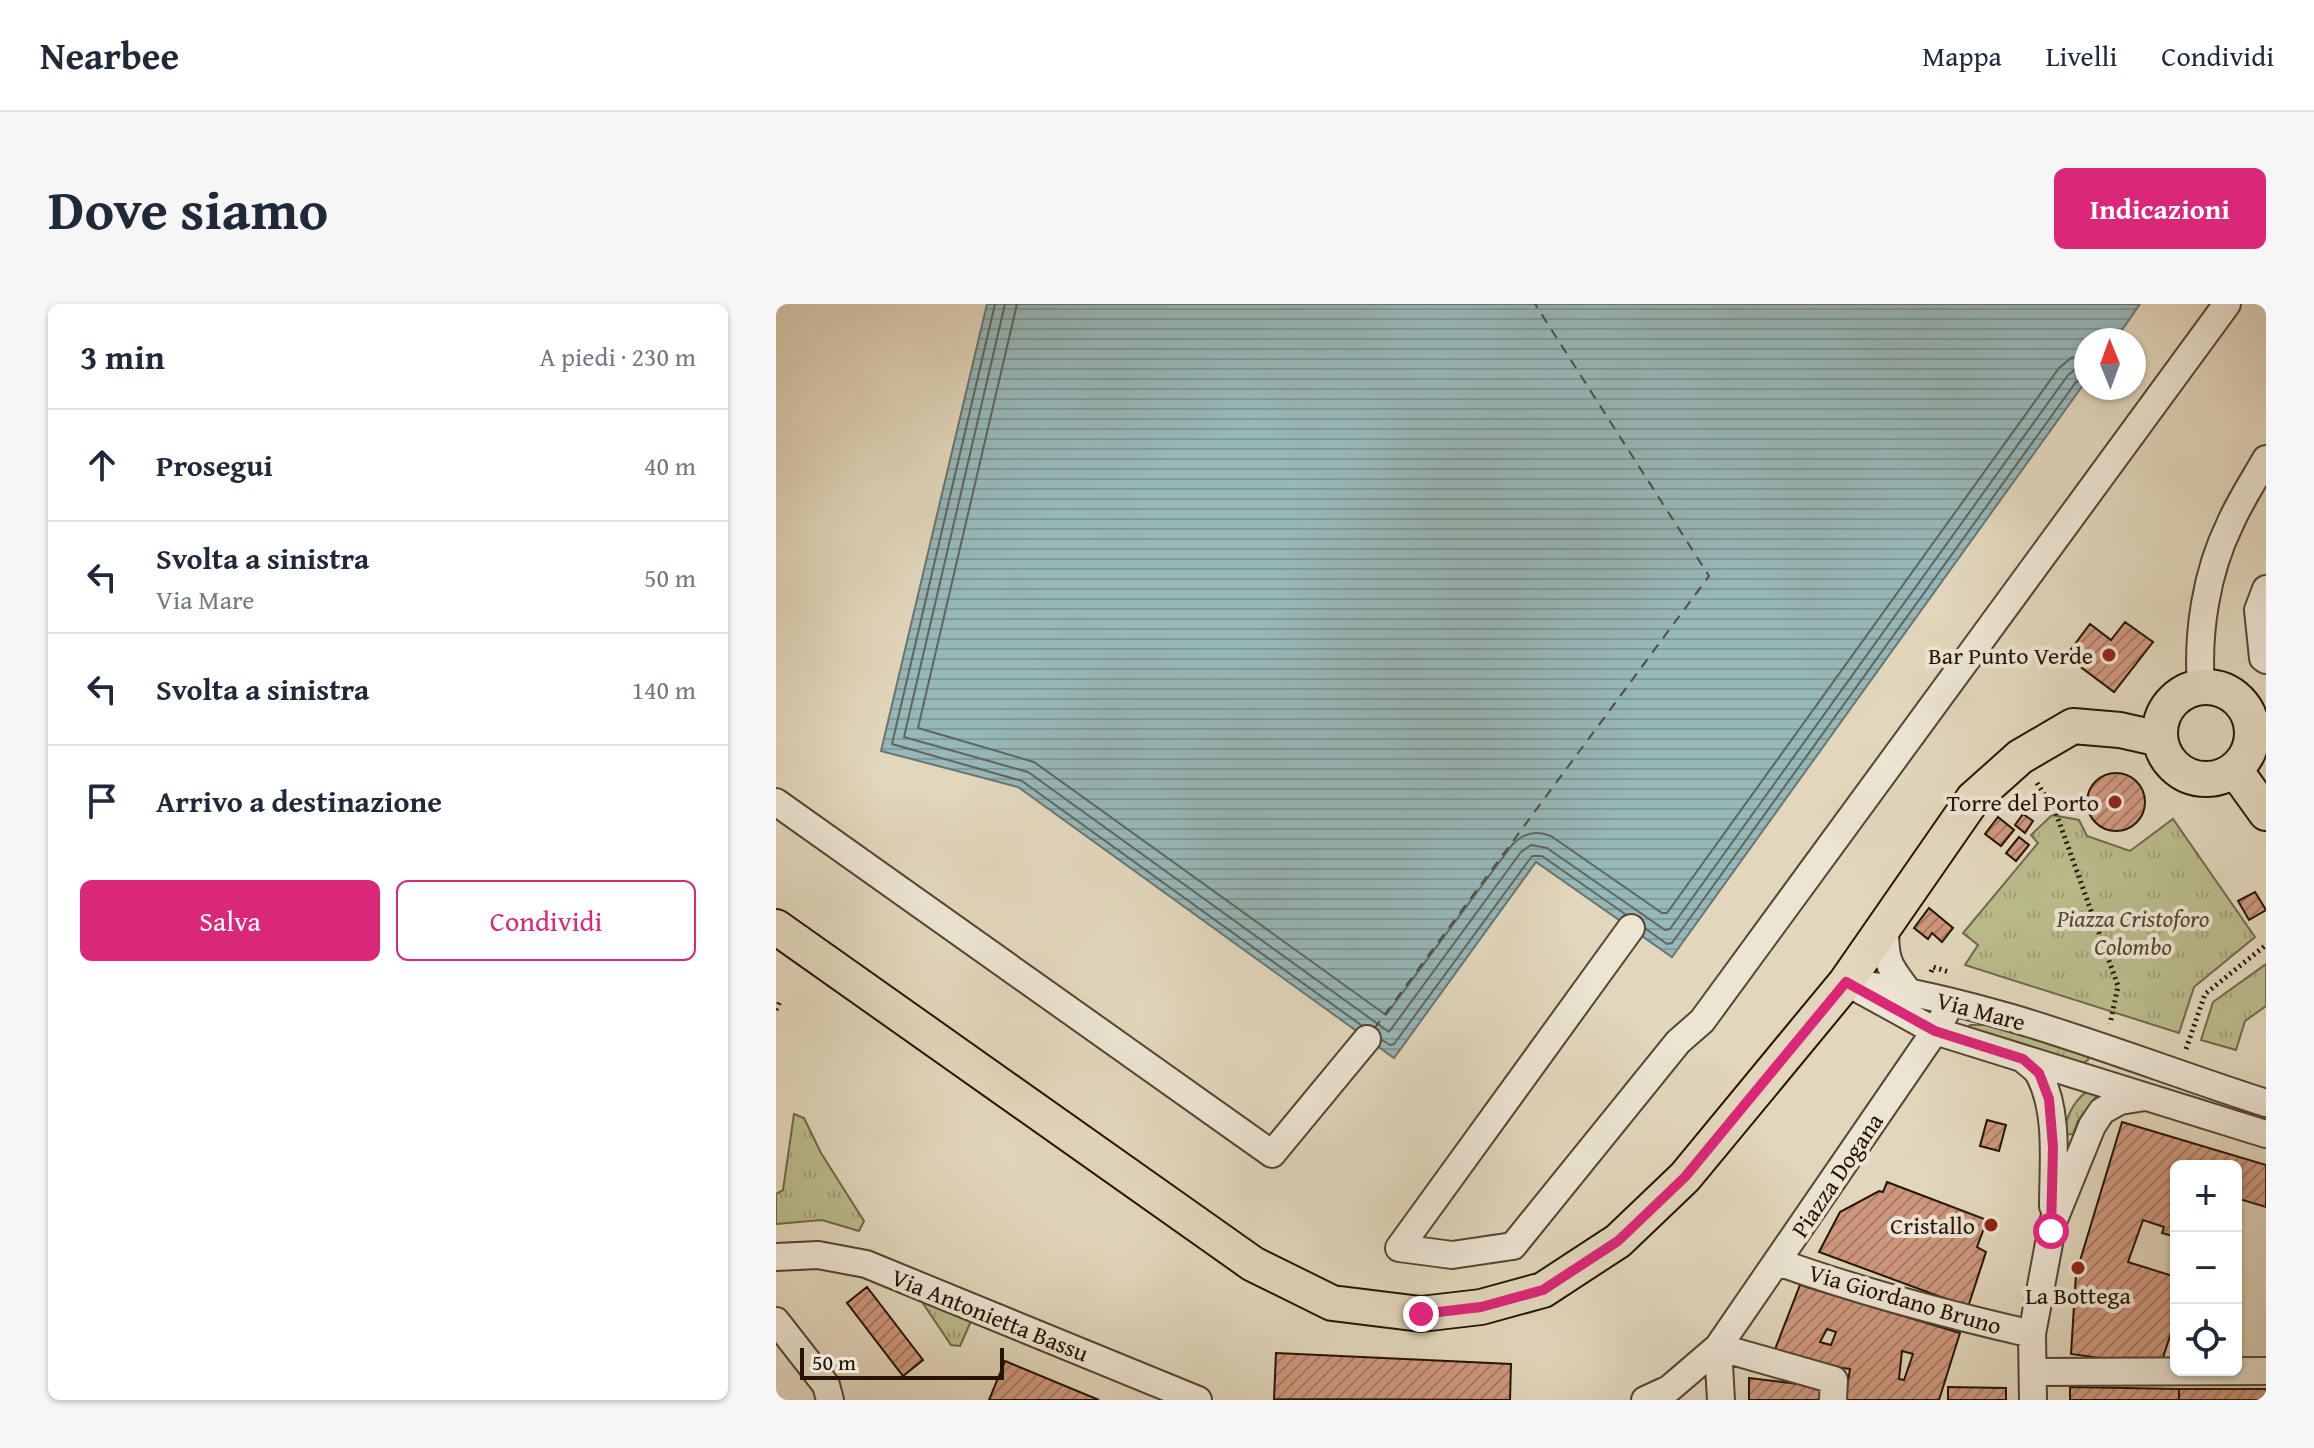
<!DOCTYPE html>
<html lang="it">
<head>
<meta charset="utf-8">
<style>
  :root { --surface:#fff; --page:#f6f6f7; --text:#1f2937; --muted:#747a83; --line:#e0e1e3; --accent:#db2777 }
  body { margin:0; font-family:"Gentium Book Plus",serif; background:var(--page); color:var(--text) }
  .controls { position:absolute; right:24px; bottom:24px; display:grid; overflow:hidden; border-radius:12px; box-shadow:0 2px 6px #0004 }
  .controls button { width:72px; height:72px; display:grid; place-items:center; padding:0; border:0; border-bottom:2px solid var(--line); background:var(--surface); color:var(--text); font:40px sans-serif }
  .compass { position:absolute; left:1298px; top:24px; width:72px; height:72px; border-radius:50%; background:var(--surface); box-shadow:0 2px 6px #0004; rotate:359deg }
  .scale { position:absolute; left:24px; bottom:20px; width:204px; box-sizing:border-box; padding-left:8px; border:4px solid #261305; border-top:0; font-size:22px; line-height:28px; white-space:nowrap; color:#261305; -webkit-text-stroke:6px #ece5d3; paint-order:stroke }
  .stop { position:absolute; width:24px; height:24px; margin:-18px; border:6px solid #db2777; border-radius:50%; background:#fff }
  .stop.end { background:#db2777; border-color:#fff; box-shadow:0 2px 8px #0008 }
  .list { margin:0; padding:0; list-style:none }
  h2 { display:flex; justify-content:space-between; align-items:center; height:104px; margin:0; padding:0 32px; font-size:34px }
  h2 small { font-size:26px; font-weight:400; color:var(--muted) }
  .list li { display:grid; grid-template-columns:52px 1fr auto; gap:24px; align-items:center; box-sizing:border-box; height:112px; padding:0 32px; border-top:2px solid var(--line) }
  .list b { display:block; font-size:30px; white-space:nowrap }
  .list p { margin:0; font-size:26px; white-space:nowrap; color:var(--muted) }
  .list em { font-size:26px; font-style:normal; color:var(--muted) }
  .actions { display:flex; gap:16px; padding:24px 32px }
  .actions a { flex:1; padding:18px 0; border:2px solid var(--accent); border-radius:12px; text-align:center; font-size:28px; color:var(--accent) }
  .actions .main { background:var(--accent); color:#fff }
  .icon { flex:none; width:44px; height:44px; fill:none; stroke:currentColor; stroke-width:2; stroke-linecap:round; stroke-linejoin:round }
  .map { position:relative; flex:none; width:1490px; height:1096px; overflow:hidden; border-radius:12px }
  header { display:flex; align-items:center; gap:48px; box-sizing:border-box; height:112px; padding:0 40px; background:var(--surface); border-bottom:2px solid var(--line) }
  header strong { font-size:38px }
  nav { display:flex; gap:44px; margin-inline-start:auto; font-size:28px }
  .intro { display:flex; align-items:center; justify-content:space-between; box-sizing:border-box; height:192px; padding:0 48px }
  h1 { margin:0; font-size:56px }
  .button { padding:20px 36px; border-radius:12px; background:var(--accent); color:#fff; font-size:28px; font-weight:700 }
  main { display:flex; gap:48px; padding:0 48px }
  aside { flex:1; background:var(--surface); border-radius:12px; box-shadow:0 2px 6px #0004 }
  .map>svg:first-child { display:block }
</style>
</head>
<body>
<header>
<strong>Nearbee</strong>
<nav><a>Mappa</a><a>Livelli</a><a>Condividi</a></nav>
</header>
<div class="intro"><h1>Dove siamo</h1><a class="button">Indicazioni</a></div>
<main>
<aside>
<h2>3 min<small>A piedi · 230 m</small></h2>
<ul class="list">
<li><svg class="icon" aria-label="ahead" viewBox="0 0 24 24"><path d="M12 20V5M6 11l6-6 6 6"/></svg><div><b>Prosegui</b></div><em>40 m</em></li>
<li><svg class="icon" aria-label="left" viewBox="0 0 24 24"><path d="M17 20v-9H6M10 6l-5 5 5 5"/></svg><div><b>Svolta a sinistra</b><p>Via Mare</p></div><em>50 m</em></li>
<li><svg class="icon" aria-label="left" viewBox="0 0 24 24"><path d="M17 20v-9H6M10 6l-5 5 5 5"/></svg><div><b>Svolta a sinistra</b></div><em>140 m</em></li>
<li><svg class="icon" aria-label="arrive" viewBox="0 0 24 24"><path d="M6 21V4h12l-3 4 3 4H6"/></svg><div><b>Arrivo a destinazione</b></div></li>
</ul>
<div class="actions"><a class="main">Salva</a><a>Condividi</a></div>
</aside>
<div class="map">
<svg width="1490" height="1096" viewBox="0 0 1490 1096">
  <defs>
    <pattern id="grass-tufts" width="24" height="20" patternUnits="userSpaceOnUse" patternTransform="scale(2)"><rect width="24" height="20" fill="#babc8c"/><path d="M3 7l-1-3M5 7V3M7 7l1-3M15 17l-1-3M17 17v-4M19 17l1-3" fill="none" stroke="#a0a177"/></pattern>
    <pattern id="water-rules" width="6" height="5" patternUnits="userSpaceOnUse" patternTransform="scale(2)"><rect width="6" height="5" fill="#97b8b9"/><path d="M0 2.5h6" fill="none" stroke="#829d9e"/></pattern>
    <pattern id="building-hatch" width="6" height="6" patternUnits="userSpaceOnUse" patternTransform="scale(2)"><rect width="6" height="6" fill="#cf987e"/><path d="M-1 1l2-2M0 6l6-6M5 7l2-2" fill="none" stroke="#a87b65"/></pattern>
  </defs>
  <rect width="100%" height="100%" fill="#e2d7bc"/>
  <filter id="stains"><feTurbulence type="fractalNoise" baseFrequency=".0025" numOctaves="4"/><feColorMatrix values="0 0 0 0 .2 0 0 0 0 .09 0 0 0 0 .02 0 0 0 .5 -.17"/></filter>
  <radialGradient id="worn" r=".72"><stop offset=".6" stop-color="#630" stop-opacity="0"/><stop offset="1" stop-color="#630" stop-opacity=".3"/></radialGradient>
  <path fill="url(#grass-tufts)" stroke="#706848" stroke-width="2" d="M1276 511 1303 516 1311 532 1354 547 1397 515 1479 633 1418 683 1403 729 1189 661 1202 641 1187 629 1262 539 1255 531Z
    M1490 660V702L1469 717 1460 746 1425 736 1437 698Z
    M1194 721H1220L1313 751 1312 756 1304 761 1191 724Z
    M1318 783 1324 787 1302 817 1297 830 1287 831C1291 810 1299 793 1318 783Z
    M18 810 28 814 45 849 88 917 83 927 46 916 0 920V890L7 886Z
    M140 989 196 1015 184 1042 175 1041Z"/>
  <path fill="url(#water-rules)" stroke="#6a7671" stroke-width="2" d="M211 0H1364L1339 36H1310V77L896 653 760 558 618 754 242 483 105 447Z"/>
  <g fill="none" stroke-linecap="round" stroke-linejoin="round">
    <path stroke="#5e665f" stroke-width="2" d="M219 0 116 440 246 477 585 721
      M229 0 128 433 252 468 613 728 745 548 755 541 771 544 889 626 894 625 1292 71 1300 65 1310 63
      M241 0 142 424 258 458 610 711 736 541C747 529 760 526 775 532L886 609H891L1283 64 1295 54 1310 51
      M870 625 891 640 896 639 1300 78 1310 74
      M606 736 614 741 618 740 756 552H766L849 610"/>
    <path stroke="#4e4d44" stroke-width="2" stroke-dasharray="10 8" stroke-linecap="butt" d="M598 725 933 272 759 0"/>
  </g>
  <path fill="url(#building-hatch)" stroke="#261305" stroke-width="2" fill-rule="evenodd" d="M1349 318 1377 338 1338 388 1290 352 1314 320 1335 336Z
    M1311 498a29 29 0 1 1 58 0a29 29 0 1 1-58 0Z
    M1247 510 1257 517 1249 529 1239 521Z
    M1222 513 1238 526 1225 542 1209 530Z
    M1243 533 1253 541 1240 557 1230 549Z
    M1479 588 1490 606 1473 616 1462 597Z
    M1153 604 1177 624 1166 638 1156 629 1152 635 1138 624Z
    M1211 816 1230 821 1223 847 1204 842Z
    M1346 818 1490 861V903L1460 894V862H1400V933L1386 929 1388 923 1367 916 1352 958 1400 973V1013L1386 1057 1359 1059 1295 1050 1300 970Z
    M1111 878 1211 916 1201 943 1210 948 1192 1003 1043 948 1064 908 1103 887 1107 888Z
    M1024 981 1184 1029 1163 1096H1069L1074 1065 996 1053ZM1051 1025 1060 1028 1055 1041 1044 1038ZM1126 1047 1137 1050 1128 1076 1123 1075Z
    M91 983 147 1056 127 1072 71 999Z
    M500 1049 735 1060 734 1096 498 1095Z
    M229 1057 323 1096H213Z
    M973 1074 1047 1083 1048 1096H973Z
    M1172 1083 1230 1084V1096H1172Z
    M1294 1083 1403 1085V1096H1294Z
    M1403 1085H1490V1096H1403Z"/>
  <g fill="none" stroke-linecap="round" stroke-linejoin="round">
    <g stroke="#543" stroke-width="30">
      <path id="minor" d="M1490 285 1482 306 1487 354 1490 356
        M1425 383C1421 329 1430 269 1454 220 1464 197 1478 176 1490 155
        M0 498 496 850 591 735
        M1109 622C1109 656 1111 660 1132 687
        M855 624 623 944 676 951 737 942 902 738 926 717 1451 0
        M1070 678 1159 727 1490 830
        M1085 680C1225 700 1356 756 1490 799
        M1247 755C1253 760 1261 765 1264 772 1283 810 1277 861 1277 902
        M0 953 42 951 90 960 422 1096
        M1002 958C1085 988 1169 1010 1256 1030
        M0 1017 50 1081 54 1096
        M942 1043 1058 1076 1057 1096
        M942 1043 945 1096
        M1257 1068 1490 1067
        M869 1096 893 1085 942 1043 1159 727 1176 698
        M1257 1096 1256 1030 1277 918 1316 822 1326 807 1344 797 1369 793"/>
    </g>
    <g stroke="#261305" stroke-width="38">
      <path id="major" d="M1384 429a46 46 0 1 1 92 0a46 46 0 1 1-92 0Z
        M1459 466 1490 509
        M0 623 477 960 556 999 645 1010 705 1003 767 986 842 937 909 873 1070 678 1197 495 1244 453 1297 422 1344 426 1384 435"/>
    </g>
    <path stroke="#261305" stroke-width="5" stroke-dasharray="2 4" stroke-linecap="butt" d="M1261 479 1280 509 1342 682 1334 720
      M1155 668 1157 663 1173 668
      M0 706 5 695
      M1410 745 1429 690 1490 641"/>
    <use href="#minor" stroke="#ece5d3" stroke-width="26"/>
    <use href="#major" stroke="#e2d7bc" stroke-width="34"/>
  </g>
  <g fill="none" stroke-linecap="round" stroke-linejoin="round">
    <path stroke="#db2777" stroke-width="10" d="M645 1010 705 1003 767 986 842 937 909 873 1070 678 1159 727 1247 755 1263 769 1273 795 1277 843 1275 927"/>
  </g>
  <g fill="#8f2418" stroke="#ece5d3" stroke-width="3">
    <circle cx="1333" cy="351" r="8"/>
    <circle cx="1339" cy="498" r="8"/>
    <circle cx="1215" cy="921" r="8"/>
    <circle cx="1302" cy="964" r="8"/>
  </g>
  <g text-anchor="middle" dominant-baseline="central" stroke-width="8" stroke-linejoin="round" paint-order="stroke">
    <g font-size="24" fill="#261305" stroke="#ece5d3" text-anchor="end">
      <text x="1317" y="351">Bar Punto Verde</text>
      <text x="1323" y="498">Torre del Porto</text>
      <text x="1199" y="921">Cristallo</text>
      <text x="1302" y="991" text-anchor="middle">La Bottega</text>
    </g>
    <g font-size="24" font-style="italic" fill="#52462e" stroke="#ece5d3">
      <text x="1357" y="614">Piazza Cristoforo<tspan x="1357" dy="28">Colombo</tspan></text>
    </g>
    <g font-size="24" fill="#261305" stroke="#ece5d3">
      <text transform="translate(1205 707) rotate(15)">Via Mare</text>
      <text transform="translate(1061 871) rotate(-56)">Piazza Dogana</text>
      <text transform="translate(1129 995) rotate(16)">Via Giordano Bruno</text>
      <text transform="translate(214 1011) rotate(22)">Via Antonietta Bassu</text>
    </g>
  </g>
  <rect width="100%" height="100%" filter="url(#stains)"/>
  <rect width="100%" height="100%" fill="url(#worn)"/>
</svg>
<div class="controls">
<button>+</button>
<button>−</button>
<button><svg class="icon" aria-label="locate" viewBox="0 0 24 24"><circle cx="12" cy="12" r="6"/><path d="M12 2v4M12 18v4M2 12h4M18 12h4"/></svg></button>
</div>
<svg class="compass" viewBox="-18 -18 36 36"><path d="M0-13l5 13h-10z" fill="#e53935"/><path d="M0 13l5-13h-10z" fill="#747a83"/></svg>
<div class="scale">50 m</div>
<div class="stop" style="left:1275px;top:927px"></div>
<div class="stop end" style="left:645px;top:1010px"></div>
</div>
</main>
</body>
</html>
